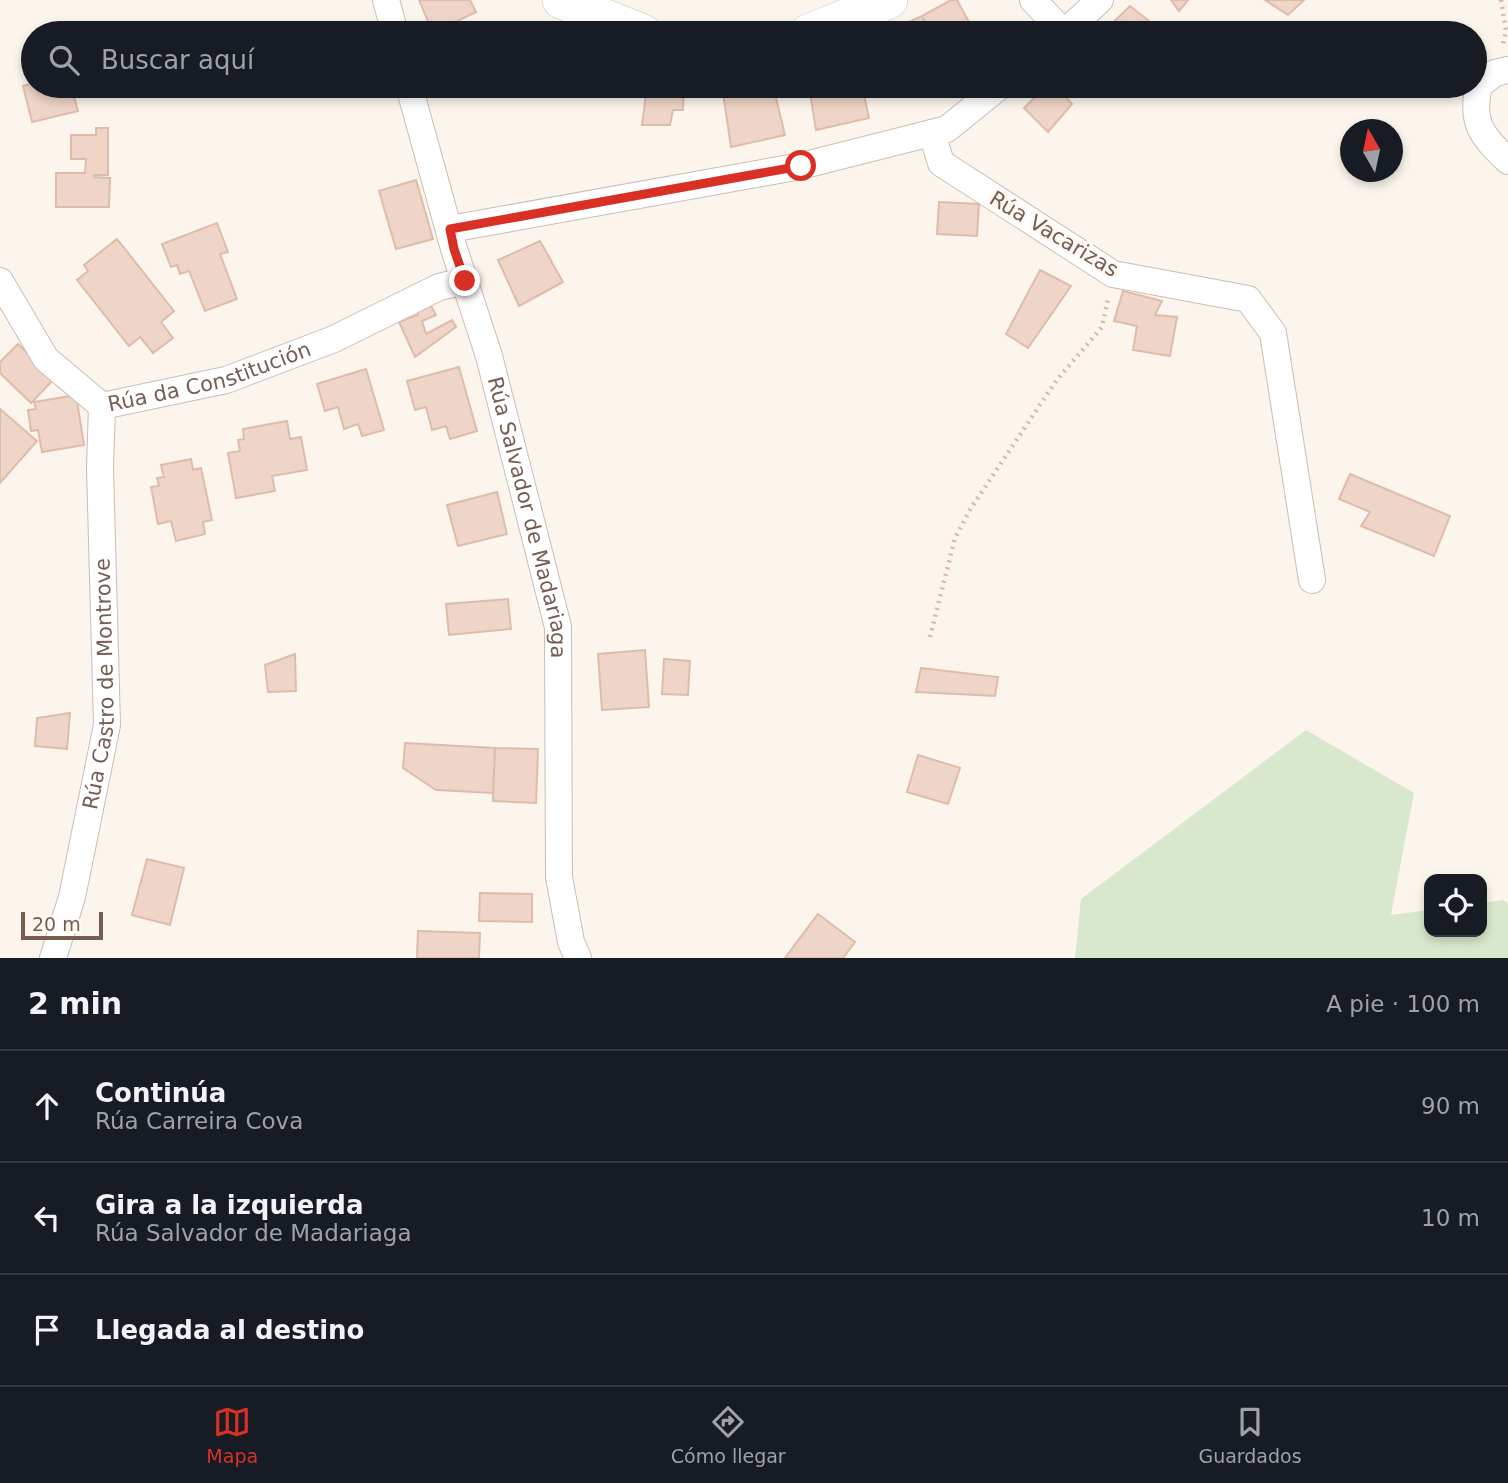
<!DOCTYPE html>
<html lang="es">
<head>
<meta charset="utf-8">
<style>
  :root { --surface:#171b24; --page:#242831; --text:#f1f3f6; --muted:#9ea1a6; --line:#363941; --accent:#d93025 }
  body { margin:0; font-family:"DejaVu Sans",sans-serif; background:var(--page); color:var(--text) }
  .controls { position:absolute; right:21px; bottom:21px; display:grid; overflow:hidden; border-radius:14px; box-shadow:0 4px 10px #0003 }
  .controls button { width:63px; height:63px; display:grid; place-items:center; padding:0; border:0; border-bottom:2px solid var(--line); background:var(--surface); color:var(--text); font:35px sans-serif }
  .compass { position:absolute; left:1340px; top:119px; width:63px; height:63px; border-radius:50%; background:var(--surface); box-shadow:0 4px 10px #0003; rotate:351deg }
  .scale { position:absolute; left:21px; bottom:18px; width:82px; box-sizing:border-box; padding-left:7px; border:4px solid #755d51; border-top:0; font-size:19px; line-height:24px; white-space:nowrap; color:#755d51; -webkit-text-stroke:5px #fef9f4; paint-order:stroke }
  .stop { position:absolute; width:21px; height:21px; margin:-16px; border:5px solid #d93025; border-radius:50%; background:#fff }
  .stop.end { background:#d93025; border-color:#fff; box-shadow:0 2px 7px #0008 }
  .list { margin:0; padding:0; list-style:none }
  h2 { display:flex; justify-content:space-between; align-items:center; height:91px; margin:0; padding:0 28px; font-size:30px }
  h2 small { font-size:23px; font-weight:400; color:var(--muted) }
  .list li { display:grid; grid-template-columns:46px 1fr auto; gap:21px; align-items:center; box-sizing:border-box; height:112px; padding:0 28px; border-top:2px solid var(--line) }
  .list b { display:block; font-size:26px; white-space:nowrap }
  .list p { margin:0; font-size:23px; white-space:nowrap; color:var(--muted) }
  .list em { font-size:23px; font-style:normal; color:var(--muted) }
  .icon { flex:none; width:38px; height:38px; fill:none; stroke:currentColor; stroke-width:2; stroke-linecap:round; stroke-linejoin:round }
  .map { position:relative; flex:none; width:1508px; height:958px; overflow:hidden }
  .search { position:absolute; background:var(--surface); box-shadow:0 4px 10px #0003; left:21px; right:21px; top:21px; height:77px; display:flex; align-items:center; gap:18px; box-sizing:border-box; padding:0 24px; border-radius:38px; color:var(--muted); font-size:26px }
  .sheet { height:427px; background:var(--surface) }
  nav { display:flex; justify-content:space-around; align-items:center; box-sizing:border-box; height:98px; border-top:2px solid var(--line); background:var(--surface); font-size:19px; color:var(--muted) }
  nav a { display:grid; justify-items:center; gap:4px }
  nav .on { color:var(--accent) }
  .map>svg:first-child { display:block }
</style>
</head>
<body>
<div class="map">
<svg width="1508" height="958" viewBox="0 0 1508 958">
  <rect width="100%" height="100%" fill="#fbf5ed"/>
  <path fill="#d9e8cc" d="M1306 730 1414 793 1391 915 1429 910V932H1482V903L1503 900 1508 903V958H1075L1081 899Z"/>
  <path fill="#eed5c7" stroke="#dfbca9" stroke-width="2" d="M419 0H470L476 12 433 33Z
    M951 0H957L975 33H930L922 16Z
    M1171 0H1188L1179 11Z
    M1265 0H1304L1288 15Z
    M1130 6 1163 32 1102 33Z
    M922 16 930 33H884Z
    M33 83V86H71L78 111 32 122 23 86Z
    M135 86H157L156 96 135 87Z
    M647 86H684L683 110H673L670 125H642Z
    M722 86H773L785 135 731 147Z
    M809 86H862L869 118 816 130Z
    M1046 86H1056L1072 104 1048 132 1024 108Z
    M96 128H108V175H94V177L110 178 109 207H56V173H85L86 159H71V135H96Z
    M416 180 433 239 396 249 379 191Z
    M939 202 979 204 977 236 937 234Z
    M217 223 228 252 220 254 237 299 205 311 189 271 180 274 177 265 171 267 162 244Z
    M117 239 174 311 161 322 173 338 153 353 140 337 129 346 77 280 88 271 84 265Z
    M540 241 563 282 519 306 498 260Z
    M1040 270 1071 286 1028 348 1006 334Z
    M1123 291 1162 301 1155 315 1177 317 1170 356 1133 350 1137 326 1114 321Z
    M431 306 436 315 422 321 426 334 452 320 456 327 415 357 399 322 418 315 417 307Z
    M18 344 54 379 31 403 0 373V362Z
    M459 367 477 431 450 439 446 426 432 430 426 407 415 410 407 381Z
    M366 369 384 430 362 436 358 424 344 429 338 407 325 411 317 384Z
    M76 395 84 445 42 452 38 430 31 431 28 410 36 409 34 402Z
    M0 409 37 441 0 483Z
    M287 421 290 439 301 437 307 470 272 476 275 491 236 498 228 453 240 451 238 440 244 439 243 429Z
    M191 459 193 470 201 468 212 520 203 522 205 534 176 541 171 521 158 524 151 487 159 486 157 478 164 477 161 465Z
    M1350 474 1450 516 1434 556 1361 526 1370 512 1339 499Z
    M497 492 507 534 458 546 447 505Z
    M508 599 511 629 449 635 446 604Z
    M645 650 649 707 602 710 598 654Z
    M295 654 296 691 268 692 265 665Z
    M664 659 690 661 688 695 662 694Z
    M921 668 998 677 995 696 916 692Z
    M70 713 67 749 35 746 37 718Z
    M405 743 495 748 493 793 436 790 403 768Z
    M495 748 538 749 536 803 493 801Z
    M918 755 960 768 948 804 907 792Z
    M147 859 184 868 170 925 132 915Z
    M480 893 532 894V922L479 921Z
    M818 914 855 942 843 958H785Z
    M418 931 480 933 479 958H417Z"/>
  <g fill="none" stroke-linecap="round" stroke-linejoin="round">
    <g stroke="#cdbdb3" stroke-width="28">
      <g id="street">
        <path d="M386 0 395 33"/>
        <path d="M1033 0 1064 33"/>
        <path d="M1064 33 1100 0"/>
        <path d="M1508 70 1495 73 1479 85C1470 123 1482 136 1508 161"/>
        <path id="s1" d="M409 86 454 249 489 356 558 627 559 877 571 942 578 958"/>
        <path d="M932 133 941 163 1113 274 1248 299 1273 333 1312 580"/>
        <path d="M450 229 801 166 947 129 1000 86"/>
        <path id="s2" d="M0 281 46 359 102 406 226 380 334 339 439 287 465 281"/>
        <path id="s3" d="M53 958 72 897 107 725 100 468 102 406"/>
      </g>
    </g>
    <g stroke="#cfbeb1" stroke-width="38">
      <path id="secondary" d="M561 0 643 33
        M808 33 889 0"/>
    </g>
    <path stroke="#d4b8aa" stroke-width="4.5" stroke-dasharray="2 5" stroke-linecap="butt" d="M1501 0 1506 31 1503 44
      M930 637 955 538 971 508 1056 381 1102 327 1108 299"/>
    <use href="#street" stroke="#fff" stroke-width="26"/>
    <use href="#secondary" stroke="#fff" stroke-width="37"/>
  </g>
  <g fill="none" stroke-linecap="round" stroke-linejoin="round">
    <path stroke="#d93025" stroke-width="9" d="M465 281 454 249 450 229 801 166"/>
  </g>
  <g text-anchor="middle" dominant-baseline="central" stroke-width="6" stroke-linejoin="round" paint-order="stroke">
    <g font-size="21" fill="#755d51" stroke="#fef9f4">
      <text transform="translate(1054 234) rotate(31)">Rúa Vacarizas</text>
      <text stroke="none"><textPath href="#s2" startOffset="275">Rúa da Constitución</textPath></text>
      <text stroke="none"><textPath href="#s1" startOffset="448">Rúa Salvador de Madariaga</textPath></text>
      <text stroke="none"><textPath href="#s3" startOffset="280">Rúa Castro de Montrove</textPath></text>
    </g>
  </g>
</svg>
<div class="controls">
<button><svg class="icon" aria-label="locate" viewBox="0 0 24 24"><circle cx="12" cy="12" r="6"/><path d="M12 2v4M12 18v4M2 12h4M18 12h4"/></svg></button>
</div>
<svg class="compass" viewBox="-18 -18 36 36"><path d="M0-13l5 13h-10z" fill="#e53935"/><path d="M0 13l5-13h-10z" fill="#9ea1a6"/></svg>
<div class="scale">20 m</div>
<div class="stop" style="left:801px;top:166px"></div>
<div class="stop end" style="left:465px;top:281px"></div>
<div class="search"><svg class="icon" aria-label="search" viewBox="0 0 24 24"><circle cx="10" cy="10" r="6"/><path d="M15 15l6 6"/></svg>Buscar aquí</div>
</div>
<section class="sheet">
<h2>2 min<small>A pie · 100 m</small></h2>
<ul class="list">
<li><svg class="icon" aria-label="ahead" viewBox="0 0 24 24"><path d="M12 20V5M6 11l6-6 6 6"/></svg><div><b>Continúa</b><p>Rúa Carreira Cova</p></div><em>90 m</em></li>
<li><svg class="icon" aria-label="left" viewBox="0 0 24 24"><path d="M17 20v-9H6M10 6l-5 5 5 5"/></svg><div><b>Gira a la izquierda</b><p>Rúa Salvador de Madariaga</p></div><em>10 m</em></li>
<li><svg class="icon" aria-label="arrive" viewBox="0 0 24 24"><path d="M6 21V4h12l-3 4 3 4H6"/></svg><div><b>Llegada al destino</b></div></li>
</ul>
</section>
<nav>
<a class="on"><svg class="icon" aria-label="map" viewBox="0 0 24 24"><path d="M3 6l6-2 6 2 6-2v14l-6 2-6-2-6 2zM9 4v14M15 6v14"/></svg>Mapa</a>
<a><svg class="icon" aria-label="directions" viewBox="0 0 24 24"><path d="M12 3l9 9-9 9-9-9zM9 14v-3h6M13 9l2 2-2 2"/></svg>Cómo llegar</a>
<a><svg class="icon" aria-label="saved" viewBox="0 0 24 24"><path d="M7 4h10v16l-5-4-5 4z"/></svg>Guardados</a>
</nav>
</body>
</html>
